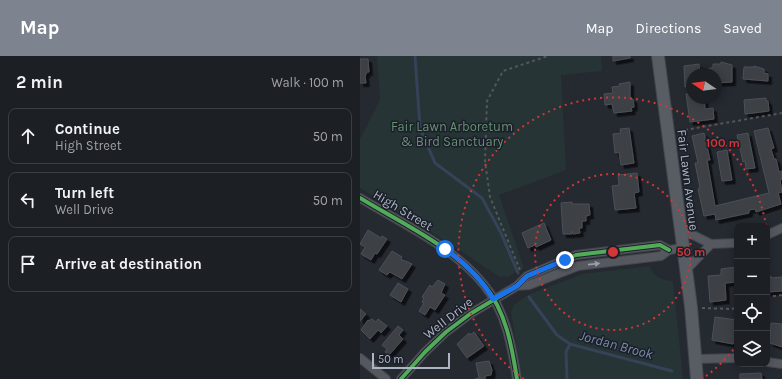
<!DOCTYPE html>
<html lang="en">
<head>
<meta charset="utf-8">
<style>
  :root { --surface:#1c1f24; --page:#25272c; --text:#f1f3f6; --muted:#a0a2a6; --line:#3a3d41; --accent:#7e848f }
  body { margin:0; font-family:Karla,sans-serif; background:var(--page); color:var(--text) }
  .controls { position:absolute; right:12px; bottom:12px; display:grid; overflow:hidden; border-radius:8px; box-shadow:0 2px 10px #0003 }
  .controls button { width:36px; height:36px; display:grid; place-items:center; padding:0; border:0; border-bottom:1px solid var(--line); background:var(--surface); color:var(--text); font:20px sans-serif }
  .compass { position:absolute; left:326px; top:12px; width:36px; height:36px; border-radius:50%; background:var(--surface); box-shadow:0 2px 10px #0003; rotate:283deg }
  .scale { position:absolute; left:12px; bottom:10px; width:78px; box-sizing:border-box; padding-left:4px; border:2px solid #aeb5c2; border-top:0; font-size:11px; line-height:14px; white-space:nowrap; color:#aeb5c2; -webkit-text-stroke:3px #1a1f29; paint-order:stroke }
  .stop { position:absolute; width:12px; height:12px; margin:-9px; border:3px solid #1a73e8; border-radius:50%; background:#fff }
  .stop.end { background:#1a73e8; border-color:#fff; box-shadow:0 1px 4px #0008 }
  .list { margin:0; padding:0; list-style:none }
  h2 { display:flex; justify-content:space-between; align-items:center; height:52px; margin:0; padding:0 16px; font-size:17px }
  h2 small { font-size:13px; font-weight:400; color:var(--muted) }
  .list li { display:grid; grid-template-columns:26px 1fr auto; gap:12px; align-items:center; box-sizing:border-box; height:56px; margin:0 8px 8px; padding:0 8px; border:1px solid var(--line); border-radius:8px }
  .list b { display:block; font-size:15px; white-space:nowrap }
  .list p { margin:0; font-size:13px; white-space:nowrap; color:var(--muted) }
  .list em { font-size:13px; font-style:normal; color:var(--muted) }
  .icon { flex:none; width:22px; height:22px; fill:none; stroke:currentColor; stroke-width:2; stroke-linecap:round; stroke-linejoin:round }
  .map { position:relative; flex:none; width:422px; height:323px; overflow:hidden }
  header { display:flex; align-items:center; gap:24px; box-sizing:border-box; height:56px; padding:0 20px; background:var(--accent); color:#fff }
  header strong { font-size:19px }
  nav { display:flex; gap:22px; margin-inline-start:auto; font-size:14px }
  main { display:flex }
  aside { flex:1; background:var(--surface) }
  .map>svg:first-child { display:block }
</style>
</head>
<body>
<header>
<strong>Map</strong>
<nav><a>Map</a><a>Directions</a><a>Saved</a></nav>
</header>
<main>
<aside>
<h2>2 min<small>Walk · 100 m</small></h2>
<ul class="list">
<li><svg class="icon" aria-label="ahead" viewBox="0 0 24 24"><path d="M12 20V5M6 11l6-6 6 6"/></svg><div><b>Continue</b><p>High Street</p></div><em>50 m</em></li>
<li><svg class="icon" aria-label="left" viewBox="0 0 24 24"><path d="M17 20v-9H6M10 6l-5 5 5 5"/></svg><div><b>Turn left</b><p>Well Drive</p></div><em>50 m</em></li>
<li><svg class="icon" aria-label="arrive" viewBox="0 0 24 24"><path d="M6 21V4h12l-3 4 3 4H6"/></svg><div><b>Arrive at destination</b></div></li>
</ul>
</aside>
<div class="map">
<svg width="422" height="323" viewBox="0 0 422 323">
  <defs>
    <filter id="shadow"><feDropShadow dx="3.5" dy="3.5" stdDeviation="0" flood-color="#0009"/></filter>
  </defs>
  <rect width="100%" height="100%" fill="#252930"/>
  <path fill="#263436" d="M17 0H241L242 15 201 19 206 114 139 139 164 212 147 221 143 220 141 222 95 191 0 132V84L20 44Z
    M290 210C293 222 303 224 313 225L323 323H162L151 256 154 249 168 239 222 218Z"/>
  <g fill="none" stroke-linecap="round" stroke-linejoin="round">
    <path stroke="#354258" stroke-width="3" d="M55 0 60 72 75 107 122 142 141 177 158 217
      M169 241 197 279 210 288 312 315
      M207 323 206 296 210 288"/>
  </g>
  <path fill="#3c3f45" stroke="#4c5058" filter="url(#shadow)" d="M253 0H270V2L253 5Z
    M0 3H8L9 16H7L5 20 6 27H0Z
    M361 6 372 9V26L356 27V18H349V12H353V8H361Z
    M339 8 340 18H332V30L325 31 324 10Z
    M394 10 404 13V17L408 18V25L383 23 384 11H394Z
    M270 26V43H273L274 51 271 52 272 55 254 57 252 48 245 49 244 38 253 37 252 31 260 30 259 28Z
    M326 38H332V42H344L345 53 353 52 354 63 330 66Z
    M406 42V45H408L409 55 385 58 384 44Z
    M269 72 274 107 261 109 259 96 255 97 253 78 261 77 260 73Z
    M408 72 414 92 411 93 414 103H416L419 116 422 115V123L420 124 422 136 418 137 421 148 396 156 395 153 389 154V157L356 164 355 158 344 160 338 133 340 132 335 107H338L332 80 344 77 350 104H347L355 150 409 137 394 75Z
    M388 77 395 112 386 113 385 105 383 106 377 79Z
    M367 94 372 124 362 125 357 96Z
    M277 117 279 136 274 137 276 152 255 154 252 130 259 129 258 119Z
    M212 146V148H229L230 159 226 160V165H222V172H219L220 177 213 178 212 175V178H203L201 147Z
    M184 167 191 184 176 191 175 189 168 192 162 177Z
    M8 174 21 182 22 180 27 183 17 198 15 197 11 204 1 198 5 191 0 188Z
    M32 195 42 201 41 203 52 208 42 223 30 216 27 219 19 214Z
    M377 211V226L365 227 366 244 350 246 348 220 361 219V213Z
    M411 220V222L422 221V235L407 236V221Z
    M78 224 85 228 81 237 85 239 75 254 70 251 65 259 59 255 64 247 62 246 64 242 62 241 70 229 72 231Z
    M38 227 48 233 41 246 30 239Z
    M0 253 6 258 0 265Z
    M355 261 377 264V287L374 286 373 288 352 284Z
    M12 263 16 266 18 263 27 270 21 277 18 274 10 283 1 274 8 264 9 265Z
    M411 267 422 268V291L410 287Z
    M38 270 43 274 39 279 43 283 29 299 25 296 27 293 22 289Z
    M114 276 124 290 107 302 97 288 109 277 110 279Z
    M129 305 132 314 131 319 125 320V323H115L119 322 116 307Z
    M401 317 402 323H380V318Z"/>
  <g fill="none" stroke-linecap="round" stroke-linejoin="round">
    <g stroke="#42454b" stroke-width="10">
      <path id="minor" d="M0 142C41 167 94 191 124 229 146 255 152 291 157 323
        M321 173 351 188 377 187
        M407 179 422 172
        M326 214 351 188
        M157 230 169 229 218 210 301 200 309 194 323 192
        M0 302 26 323
        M335 303 377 302
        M407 306 422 308
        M41 323 65 296 86 276 110 258 157 230 167 220 216 199 300 189 309 194"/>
    </g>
    <g stroke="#42454b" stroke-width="14">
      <path id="secondary" d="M298 0 331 251 337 323"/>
    </g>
    <path stroke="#53575c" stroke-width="2" stroke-dasharray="3 3" stroke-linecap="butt" d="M319 75 422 57
      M160 214 130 141 125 105 127 45 143 15 188 0
      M407 241 422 239
      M342 252 372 253 377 251"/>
    <use href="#minor" stroke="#55585e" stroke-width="8"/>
    <use href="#secondary" stroke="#585c63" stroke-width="12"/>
    <g stroke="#1a1f29" stroke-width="6">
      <path id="cycleway" d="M0 142C41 167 94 191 124 229 146 255 152 291 157 323
        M41 323 65 296 86 276 110 258 157 230 167 220 216 199 300 189 309 194"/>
    </g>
    <use href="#cycleway" stroke="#51ab58" stroke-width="4"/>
  </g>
  <defs><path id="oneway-solid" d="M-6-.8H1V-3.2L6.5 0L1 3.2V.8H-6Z"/></defs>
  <use fill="#989ea9" href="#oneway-solid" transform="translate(234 208) rotate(-6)"/>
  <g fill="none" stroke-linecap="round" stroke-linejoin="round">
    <path stroke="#1a73e8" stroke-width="5" d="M85 193C105 207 121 222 133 243L157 230 167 220 205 204"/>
  </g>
  <g fill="none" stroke="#d23637" stroke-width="2" stroke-dasharray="2 4">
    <circle cx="253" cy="196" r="78"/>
    <path d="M377 289A155 155 0 0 1 342 323M164 323A155 155 0 1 1 406 169M407 178A155 155 0 0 1 407 214"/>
  </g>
  <g text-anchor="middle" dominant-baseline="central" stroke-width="3" stroke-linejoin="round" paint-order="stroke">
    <g font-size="13" fill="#689073" stroke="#1a1f29">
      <text x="92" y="70">Fair Lawn Arboretum<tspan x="92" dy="15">&amp; Bird Sanctuary</tspan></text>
    </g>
    <g font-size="13" fill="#aeb5c2" stroke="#1a1f29">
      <text transform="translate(328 124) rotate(83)">Fair Lawn Avenue</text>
      <text transform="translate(43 154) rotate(31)">High Street</text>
      <text transform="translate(88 262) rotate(-38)">Well Drive</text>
    </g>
    <g font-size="14" font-style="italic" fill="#788aa8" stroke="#1a1f29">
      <text transform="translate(256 289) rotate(15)">Jordan Brook</text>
    </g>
  </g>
  <circle cx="253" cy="196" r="6" fill="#d23637" stroke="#1a1f29" stroke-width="2"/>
  <g font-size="12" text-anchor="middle" font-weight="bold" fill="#d23637" stroke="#1a1f29" stroke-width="3" stroke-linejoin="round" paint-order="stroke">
    <text x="363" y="91">100 m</text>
    <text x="331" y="200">50 m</text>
  </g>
</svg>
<div class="controls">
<button>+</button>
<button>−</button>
<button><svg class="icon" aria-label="locate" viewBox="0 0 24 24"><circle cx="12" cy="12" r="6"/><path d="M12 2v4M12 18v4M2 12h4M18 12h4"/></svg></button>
<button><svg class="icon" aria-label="layers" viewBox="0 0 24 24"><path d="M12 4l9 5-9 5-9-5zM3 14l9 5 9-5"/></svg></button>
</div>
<svg class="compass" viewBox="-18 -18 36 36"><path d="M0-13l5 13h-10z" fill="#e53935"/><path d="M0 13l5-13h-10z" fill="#a0a2a6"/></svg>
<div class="scale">50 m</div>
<div class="stop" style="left:85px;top:193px"></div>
<div class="stop end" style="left:205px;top:204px"></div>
</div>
</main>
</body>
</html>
